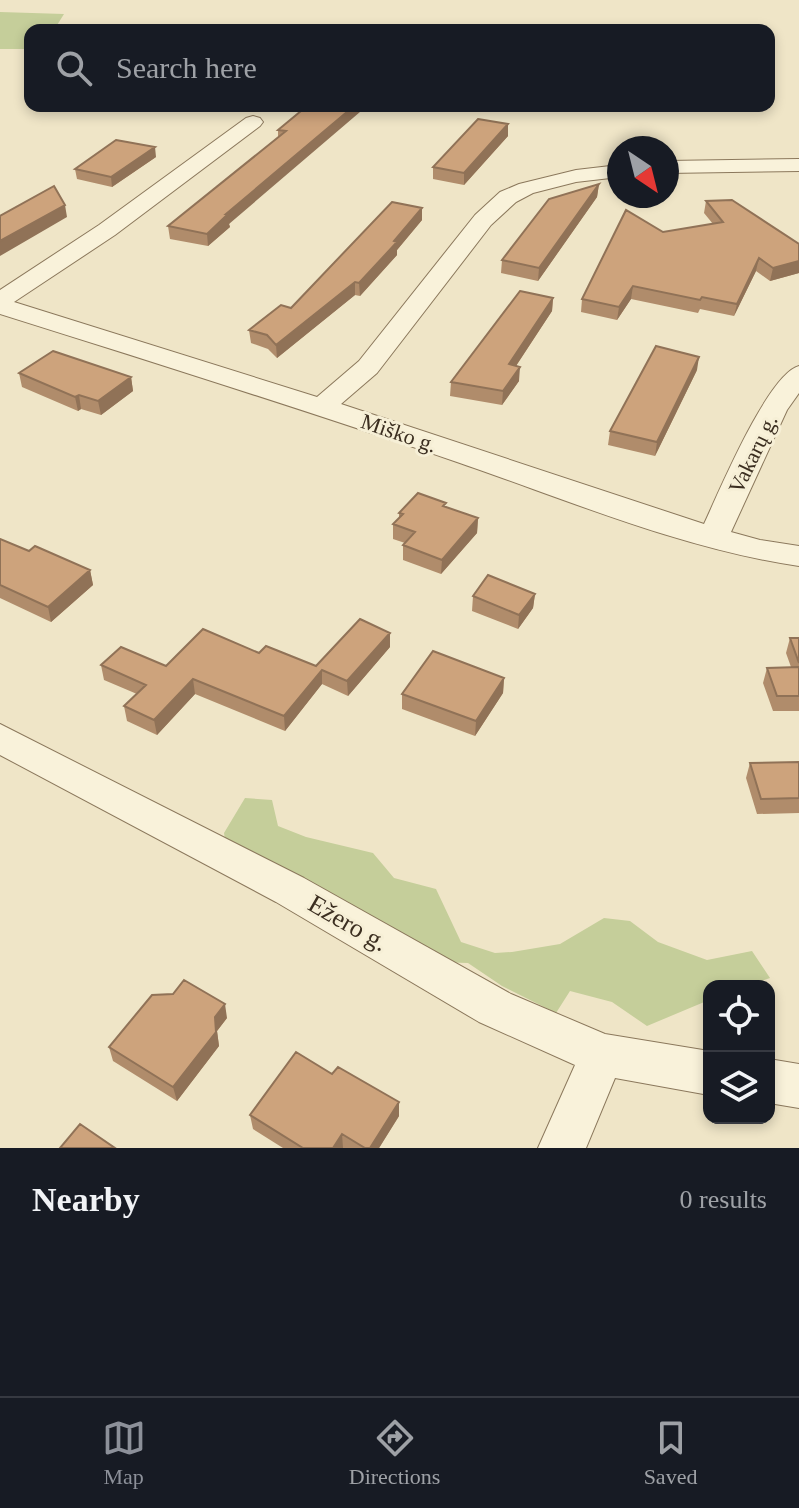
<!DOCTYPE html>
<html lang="en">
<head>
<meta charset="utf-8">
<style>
  :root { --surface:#171b24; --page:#242831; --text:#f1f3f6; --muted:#9ea1a6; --line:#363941; --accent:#8c9099 }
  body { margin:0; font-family:"Times New Roman",serif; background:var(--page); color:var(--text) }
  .controls { position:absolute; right:24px; bottom:24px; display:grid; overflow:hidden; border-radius:16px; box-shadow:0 4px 12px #0003 }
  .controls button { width:72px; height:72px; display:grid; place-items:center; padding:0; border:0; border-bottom:2px solid var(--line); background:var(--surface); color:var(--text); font:40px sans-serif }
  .compass { position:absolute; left:607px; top:136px; width:72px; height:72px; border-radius:50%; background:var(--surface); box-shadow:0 4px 12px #0003; rotate:145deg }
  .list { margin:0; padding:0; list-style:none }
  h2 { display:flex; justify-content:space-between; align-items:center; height:104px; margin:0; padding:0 32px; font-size:34px }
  h2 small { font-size:26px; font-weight:400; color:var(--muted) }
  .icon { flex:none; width:44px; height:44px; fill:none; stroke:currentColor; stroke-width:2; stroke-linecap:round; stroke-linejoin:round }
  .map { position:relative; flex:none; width:799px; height:1148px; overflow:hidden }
  .search { position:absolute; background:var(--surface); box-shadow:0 4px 12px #0003; left:24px; right:24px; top:24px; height:88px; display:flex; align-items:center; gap:20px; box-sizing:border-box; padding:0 28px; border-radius:16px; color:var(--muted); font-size:30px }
  .sheet { height:248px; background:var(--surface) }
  nav { display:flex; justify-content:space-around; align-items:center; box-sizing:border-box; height:112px; border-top:2px solid var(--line); background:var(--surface); font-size:22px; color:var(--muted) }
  nav a { display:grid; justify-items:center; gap:4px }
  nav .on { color:var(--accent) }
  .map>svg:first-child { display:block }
</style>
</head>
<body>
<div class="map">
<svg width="799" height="1148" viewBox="0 0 799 1148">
  <rect width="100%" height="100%" fill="#efe5c7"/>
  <path fill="#c5ce9a" d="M0 12 64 14 54 30H30V49H0Z
    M245 798 272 800 278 826 306 837 373 853 394 878 436 889 461 942 495 953 512 952 560 944 604 918 630 921 658 942 707 960 752 951 770 978 747 986H709V1000L647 1026 612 1002 570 991 556 1013 502 986 468 963 435 962 226 846 224 833Z"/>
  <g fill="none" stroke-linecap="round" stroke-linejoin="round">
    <g stroke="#8b785c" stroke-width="2">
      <path id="minor" d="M253 116 260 118 263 122 260 126 115 235 14 302 317 397 359 361 475 215 500 192 519 184 576 170 619 165V177L576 182 533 193 516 202 491 225 377 373 341 404 704 524C719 492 768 374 799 366V393L787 410 731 532 760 540 799 546V566C682 549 568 500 457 462 305 410 153 362 0 314V290L99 225 246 118Z
        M799 159V171L667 173V161Z
        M0 724 304 878 511 994 605 1034 709 1051V1095L615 1078 586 1148H538L575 1065 479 1022 276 902 0 755Z
        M769 1059 799 1064V1108L769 1103Z"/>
    </g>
    <use href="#minor" fill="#f9f2da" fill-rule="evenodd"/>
  </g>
  <path fill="#b08c6b" d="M40 106H78L71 111Z
    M307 106 229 224 230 227 208 246 170 239 168 226 278 138V130Z
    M508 124V136L464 185 433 179V167Z
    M156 157 112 187 77 179 75 169Z
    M599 184 597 197 538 281 501 273 502 260Z
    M706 201 799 244V273L770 281 756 271 734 316 700 309 698 313 631 299 617 320 581 312 582 299 663 232 713 224 704 213Z
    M422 208V220L397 250V255L360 296 355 295 277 358 268 349 251 343 249 330 291 308Z
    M553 298 552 311 516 366 519 381 502 405 450 396 451 382Z
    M697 370 655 456 608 445 610 431Z
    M19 373 131 377 133 391 101 415 81 409 78 411 22 387Z
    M446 507 478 518 477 533 441 574 403 560V545L405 543 393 539V524L399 518V513Z
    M0 539 29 551 90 570 93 585 51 622 0 598Z
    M535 594 533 608 518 629 472 611 473 596Z
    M790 638H799V711H773L763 683 767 668 791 667 786 653Z
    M390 647 348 696 322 684 285 731 195 694 157 735 127 721 124 706 137 694 104 680 101 665 166 666 259 653 316 666Z
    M504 678 503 693 475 736 402 709V694Z
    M799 762V813L757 814 746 778 750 763Z
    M227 1018 217 1031 219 1046 177 1101 113 1061 109 1047Z
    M250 1115 399 1116 379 1148H283L253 1129Z"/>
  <path fill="#907257" d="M70 106H78L71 111Z
    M354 106H367L229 224 230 227 208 246 207 234 226 214Z
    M508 124V136L464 185V173Z
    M155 147 156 157 112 187 111 177Z
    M599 184 597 197 538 281 539 268Z
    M65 205 67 217 0 256V241Z
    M422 208V220L397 250V255L360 296 359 283Z
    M759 258 756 271 734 316 737 304Z
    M799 261V273L770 281 773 268Z
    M355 282V295L277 358 276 345Z
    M633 286 631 299 617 320 619 307Z
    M553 298 552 311 508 378 509 364Z
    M699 357 697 370 655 456 657 442Z
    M520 367 519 381 502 405 503 391Z
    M131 377 133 391 101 415 98 401Z
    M79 395 81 409 78 411 75 397Z
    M478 518 477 533 441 574 442 560Z
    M90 570 93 585 51 622 48 607Z
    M535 594 533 608 518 629 519 615Z
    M390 633V647L348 696 347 681Z
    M322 670V684L285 731 284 716Z
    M504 678 503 693 475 736 476 721Z
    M193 679 195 694 157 735 154 720Z
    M225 1004 227 1018 217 1031 219 1046 177 1101 173 1087 215 1017Z
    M399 1102V1116L379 1148H370Z
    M342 1134 343 1148H333Z"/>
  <path fill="#cda37c" stroke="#907257" stroke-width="2" d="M307 106H354L226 214H228L207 234 168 226 286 131 278 130Z
    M478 119 508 124 464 173 433 167Z
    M116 140 155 147 111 177 75 169Z
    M599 184 539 268 502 260 549 199Z
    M54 186 65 205 0 241V216Z
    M732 200 799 244V261L773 268 759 258 737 304 702 297 700 300 633 286 619 307 582 299 626 210 663 232 723 222 706 201Z
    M392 202 422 208 394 241 397 242 359 283 355 282 276 345 267 335 249 330 281 305 291 308Z
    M520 291 553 298 509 364 520 367 503 391 451 382Z
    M656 346 699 357 657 442 610 431Z
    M53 351 131 377 98 401 79 395 75 397 19 373Z
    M418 493 446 503 443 506 478 518 442 560 403 545 415 532 393 524 403 514 399 513Z
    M0 539 29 551 35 546 90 570 48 607 0 585Z
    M488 575 535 594 519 615 473 596Z
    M360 619 390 633 347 681 322 670 284 716 193 679 154 720 124 706 146 685 101 665 121 647 166 666 203 629 259 653 266 646 316 666Z
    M790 638H799V663Z
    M433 651 504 678 476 721 402 694Z
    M799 667V696H777L767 668Z
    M799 762V798L761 799 750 763Z
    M184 980 225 1004 215 1017 216 1032 173 1087 109 1047 152 995 173 994Z
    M296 1052 332 1074 338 1067 399 1102 370 1148H365L342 1134 333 1148H303L250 1115Z
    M80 1124 115 1148H60Z"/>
  <g text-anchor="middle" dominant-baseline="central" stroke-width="6" stroke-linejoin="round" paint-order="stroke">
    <g font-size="22" fill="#3b2e20" stroke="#f6efd6">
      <text transform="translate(399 433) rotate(19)">Miško g.</text>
      <text transform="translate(753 454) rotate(-64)">Vakarų g.</text>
    </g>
    <g font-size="26" fill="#3b2e20" stroke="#f6efd6">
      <text transform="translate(348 923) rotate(30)">Ežero g.</text>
    </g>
  </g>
</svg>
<div class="controls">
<button><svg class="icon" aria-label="locate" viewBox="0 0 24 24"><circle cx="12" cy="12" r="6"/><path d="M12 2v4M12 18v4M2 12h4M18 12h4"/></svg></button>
<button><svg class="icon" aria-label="layers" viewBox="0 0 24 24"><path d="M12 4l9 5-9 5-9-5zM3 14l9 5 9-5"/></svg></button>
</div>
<svg class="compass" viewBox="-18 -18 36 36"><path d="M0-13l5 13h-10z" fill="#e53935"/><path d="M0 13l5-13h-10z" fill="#9ea1a6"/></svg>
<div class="search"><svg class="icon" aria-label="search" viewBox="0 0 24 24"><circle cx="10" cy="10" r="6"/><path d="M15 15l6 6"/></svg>Search here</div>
</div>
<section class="sheet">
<h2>Nearby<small>0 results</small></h2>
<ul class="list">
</ul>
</section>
<nav>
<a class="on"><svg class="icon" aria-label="map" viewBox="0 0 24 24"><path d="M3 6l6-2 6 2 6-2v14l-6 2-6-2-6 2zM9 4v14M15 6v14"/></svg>Map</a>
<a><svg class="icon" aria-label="directions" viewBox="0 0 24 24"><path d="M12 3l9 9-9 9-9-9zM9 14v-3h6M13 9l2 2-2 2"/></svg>Directions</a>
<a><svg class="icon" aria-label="saved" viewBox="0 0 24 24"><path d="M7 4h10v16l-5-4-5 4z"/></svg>Saved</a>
</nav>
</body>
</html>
